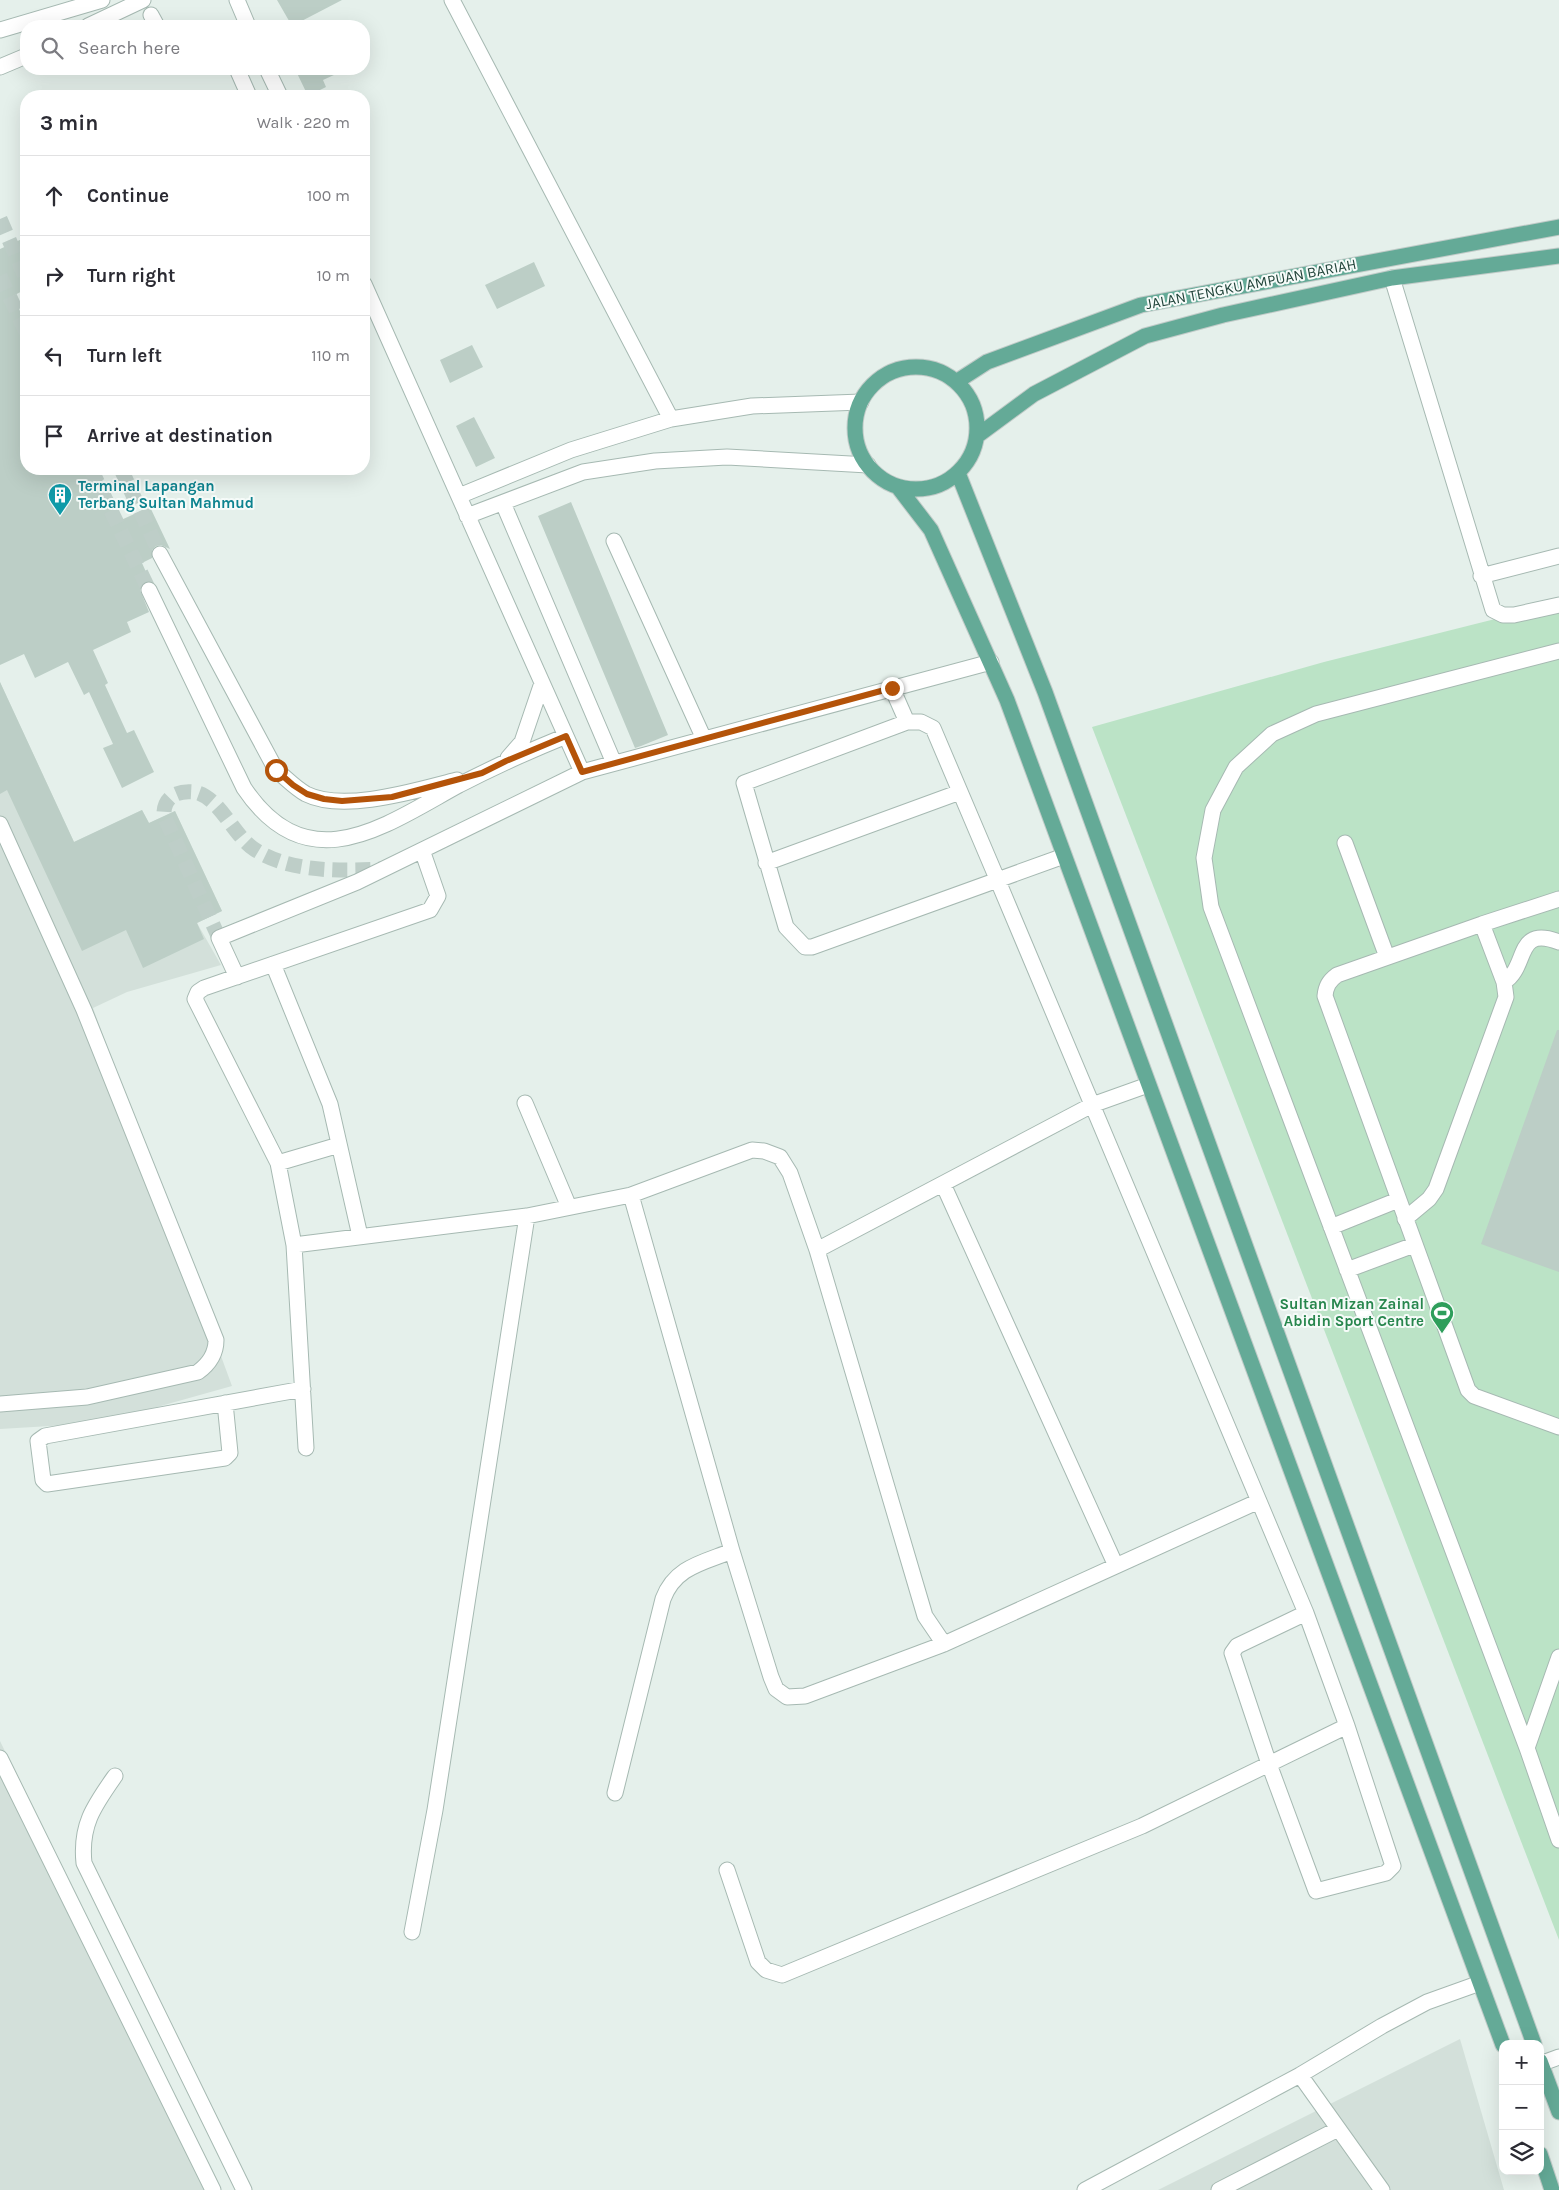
<!DOCTYPE html>
<html lang="en">
<head>
<meta charset="utf-8">
<style>
  :root { --surface:#fff; --page:#f2f2f3; --text:#2b2b33; --muted:#7c7c81; --line:#e1e1e2 }
  body { margin:0; font-family:Karla,sans-serif; background:var(--page); color:var(--text) }
  .controls { position:absolute; right:15px; bottom:15px; display:grid; overflow:hidden; border-radius:10px; box-shadow:0 5px 20px #0002 }
  .controls button { width:45px; height:45px; display:grid; place-items:center; padding:0; border:0; border-bottom:1px solid var(--line); background:var(--surface); color:var(--text); font:25px sans-serif }
  .stop { position:absolute; width:15px; height:15px; margin:-11px; border:4px solid #b45309; border-radius:50%; background:#fff }
  .stop.end { background:#b45309; border-color:#fff; box-shadow:0 1px 5px #0008 }
  .list { margin:0; padding:0; list-style:none }
  h2 { display:flex; justify-content:space-between; align-items:center; height:65px; margin:0; padding:0 20px; font-size:21px }
  h2 small { font-size:16px; font-weight:400; color:var(--muted) }
  .list li { display:grid; grid-template-columns:32px 1fr auto; gap:15px; align-items:center; box-sizing:border-box; height:80px; padding:0 20px; border-top:1px solid var(--line) }
  .list b { display:block; font-size:19px; white-space:nowrap }
  .list em { font-size:16px; font-style:normal; color:var(--muted) }
  .icon { flex:none; width:28px; height:28px; fill:none; stroke:currentColor; stroke-width:2; stroke-linecap:round; stroke-linejoin:round }
  .map { position:relative; flex:none; width:1559px; height:2190px; overflow:hidden }
  .search { position:absolute; background:var(--surface); box-shadow:0 5px 20px #0002; left:20px; top:20px; width:350px; height:55px; display:flex; align-items:center; gap:12px; box-sizing:border-box; padding:0 18px; border-radius:20px; color:var(--muted); font-size:19px }
  .panel { position:absolute; background:var(--surface); box-shadow:0 5px 20px #0002; left:20px; top:90px; width:350px; height:385px; border-radius:20px }
  .map>svg:first-child { display:block }
</style>
</head>
<body>
<div class="map">
<svg width="1559" height="2190" viewBox="0 0 1559 2190">
  <rect width="100%" height="100%" fill="#e5f0eb"/>
  <path fill="#d3e0da" d="M0 682 74 842 142 810 149 823 175 811 222 911 197 923 221 965 127 992 93 1008 232 1386 100 1423 0 1429Z
    M0 1741 220 2190H0Z
    M1460 2039 1504 2190H1158Z"/>
  <path fill="#bbe3c6" d="M1559 603V1940L1092 727 1324 662Z"/>
  <path fill="#bccec6" d="M277 0H342L292 26Z
    M295 69H347L323 80 326 87 308 96Z
    M22 239 26 248V289L13 296 26 324V469H97L121 520 150 507 170 549 161 545 156 546 152 550V558L142 563 150 581 142 584 140 590 149 612 127 622 131 632 93 650 108 683 105 685 127 733 134 730 154 772 122 788 103 748 113 744 89 692 84 695 68 662 35 678 24 654 0 665V249Z
    M534 262 545 286 497 309 485 285Z
    M472 345 483 367 450 383 440 360Z
    M474 417 495 458 476 467 456 426Z
    M571 502 668 735 641 746 635 748 538 516Z
    M0 682 74 842 142 810 149 823 175 811 222 911 197 923 204 939 143 968 126 930 82 951 7 790 0 794Z
    M1557 1030H1559V1272L1481 1244Z"/>
  <g fill="none" stroke-linecap="round" stroke-linejoin="round">
    <path stroke="#becec8" stroke-width="15" stroke-dasharray="15 8" stroke-linecap="butt" d="M0 219 26 279
      M0 276 26 332
      M91 469 149 590
      M121 469 160 554
      M219 938 164 816C163 798 176 790 194 792 219 796 233 835 254 849 290 873 341 871 384 869"/>
    <g stroke="#a6b9b2" stroke-width="17">
      <path id="minor" d="M237 0 248 26
        M452 0 671 419
        M151 15 157 26
        M88 26 143 0
        M0 30 102 0
        M0 67 26 56
        M237 69 249 96
        M267 69 280 96
        M1392 278 1493 610 1503 615H1514L1559 605
        M364 284 582 772
        M459 496 571 450 671 419 752 406 861 402
        M503 503 614 763
        M467 516 583 472 655 461 727 457 868 465
        M614 541 704 739
        M160 554 276 770C286 778 295 788 306 794 344 813 417 790 457 780
        M1481 576 1559 556
        M149 590 244 788C308 883 384 826 459 785 494 767 529 751 566 736
        M1559 651 1316 714 1272 734 1236 767 1213 810 1204 858 1211 907 1527 1748 1559 1840
        M892 688 907 722
        M508 758 522 742 542 683
        M0 824 84 1010 216 1340C216 1353 209 1364 198 1372L87 1397 0 1404
        M1345 843 1387 957
        M1064 856 812 947H805L786 927 744 783 907 722H921L933 728 998 881 1306 1613 1347 1726 1393 1866 1386 1873 1316 1891 1269 1764 1232 1653 1237 1646 1306 1613
        M766 863 960 792
        M1559 899 1482 924 1337 975C1329 981 1326 986 1325 996L1468 1390 1474 1396 1559 1427
        M273 964 330 1104 360 1236
        M237 977 219 938 357 882 582 772 991 662
        M1504 982C1529 967 1514 925 1559 942
        M525 1103 569 1207
        M278 1163 339 1145
        M943 1184 1116 1566
        M631 1195 732 1551 771 1677 776 1689 787 1697 805 1696 944 1644 1259 1501
        M1405 1219 1429 1199 1436 1189 1506 997 1504 982 1482 924
        M1331 1227 1398 1200
        M294 1245 527 1216 631 1195 752 1150 764 1151 780 1157 790 1173 817 1250 925 1616 944 1644
        M817 1250 1092 1105 1148 1085
        M1347 1270 1414 1245
        M225 1403 230 1453 225 1458 47 1484 43 1480 38 1441 45 1436 303 1389
        M306 1448 294 1245 278 1163 195 999 198 992 204 988 430 910 438 896 422 850
        M1527 1748 1559 1657
        M0 1758 213 2190
        M115 1776C94 1806 80 1825 84 1863L244 2190
        M615 1793 663 1599C675 1567 702 1563 732 1551
        M727 1870 758 1962 766 1970 782 1975 1142 1826 1347 1726
        M412 1932 435 1810 527 1216
        M1540 2064 1559 2057
        M1300 2075 1382 2190
        M1085 2190 1300 2075 1382 2026 1427 2002 1480 1983
        M1219 2190 1338 2129"/>
    </g>
    <g stroke="#c1cbc8" stroke-width="17">
      <path id="major" d="M855 428a61 61 0 1 1 122 0a61 61 0 1 1-122 0Z
        M956 382 987 362 1141 305 1559 227
        M977 436 1034 394 1145 336 1223 315 1392 278 1559 256
        M958 473 1045 692 1534 2044
        M898 487 931 530 1007 700 1503 2045
        M1540 2061 1559 2112
        M1540 2154 1552 2190"/>
    </g>
    <use href="#minor" stroke="#fff" stroke-width="15"/>
    <use href="#major" stroke="#64aa97" stroke-width="15"/>
  </g>
  <g fill="none" stroke-linecap="round" stroke-linejoin="round">
    <path stroke="#b45309" stroke-width="6" d="M276 770 293 785 307 794 324 799 342 801 392 797 482 773 506 761 566 736 582 772 892 688"/>
  </g>
  <defs>
    <g id="building-pin" transform="scale(1.25)"><path d="M0 17L-7.5 6A9.5 9.5 0 1 1 7.5 6Z" fill="#0f9aa8" stroke="#f6fbf9"/><path d="M-4-6H4V6H1V3H-1V6H-4ZM-2.5-4.3h1.7v1.8h-1.7ZM.8-4.3h1.7v1.8H.8ZM-2.5-1h1.7V.8h-1.7ZM.8-1h1.7V.8H.8Z" fill="#fff"/></g>
    <g id="stadium-pin" transform="scale(1.25)"><path d="M0 17L-7.5 6A9.5 9.5 0 1 1 7.5 6Z" fill="#2e9e5b" stroke="#f6fbf9"/><path d="M0-5a6.5 5 0 1 0 0 10a6.5 5 0 1 0 0-10ZM-3.5-1.8h7v3.6h-7Z" fill="#fff"/></g>
  </defs>
  <g fill-rule="evenodd">
    <use href="#building-pin" x="60" y="495"/>
    <use href="#stadium-pin" x="1442" y="1313"/>
  </g>
  <g text-anchor="middle" dominant-baseline="central" stroke-width="4" stroke-linejoin="round" paint-order="stroke">
    <g font-size="15" fill="#21443a" stroke="#f6fbf9">
      <text transform="translate(1251 284) rotate(-11)">JALAN TENGKU AMPUAN BARIAH</text>
    </g>
    <g font-size="15" font-weight="bold" fill="#0d838f" stroke="#f6fbf9" text-anchor="start">
      <text x="78" y="486">Terminal Lapangan<tspan x="78" dy="17">Terbang Sultan Mahmud</tspan></text>
    </g>
    <g font-size="15" font-weight="bold" fill="#27864d" stroke="#f6fbf9" text-anchor="end">
      <text x="1424" y="1304">Sultan Mizan Zainal<tspan x="1424" dy="17">Abidin Sport Centre</tspan></text>
    </g>
  </g>
</svg>
<div class="controls">
<button>+</button>
<button>−</button>
<button><svg class="icon" aria-label="layers" viewBox="0 0 24 24"><path d="M12 4l9 5-9 5-9-5zM3 14l9 5 9-5"/></svg></button>
</div>
<div class="stop" style="left:276px;top:770px"></div>
<div class="stop end" style="left:892px;top:688px"></div>
<div class="search"><svg class="icon" aria-label="search" viewBox="0 0 24 24"><circle cx="10" cy="10" r="6"/><path d="M15 15l6 6"/></svg>Search here</div>
<section class="panel">
<h2>3 min<small>Walk · 220 m</small></h2>
<ul class="list">
<li><svg class="icon" aria-label="ahead" viewBox="0 0 24 24"><path d="M12 20V5M6 11l6-6 6 6"/></svg><div><b>Continue</b></div><em>100 m</em></li>
<li><svg class="icon" aria-label="right" viewBox="0 0 24 24"><path d="M7 20v-9h11M14 6l5 5-5 5"/></svg><div><b>Turn right</b></div><em>10 m</em></li>
<li><svg class="icon" aria-label="left" viewBox="0 0 24 24"><path d="M17 20v-9H6M10 6l-5 5 5 5"/></svg><div><b>Turn left</b></div><em>110 m</em></li>
<li><svg class="icon" aria-label="arrive" viewBox="0 0 24 24"><path d="M6 21V4h12l-3 4 3 4H6"/></svg><div><b>Arrive at destination</b></div></li>
</ul>
</section>
</div>
</body>
</html>
